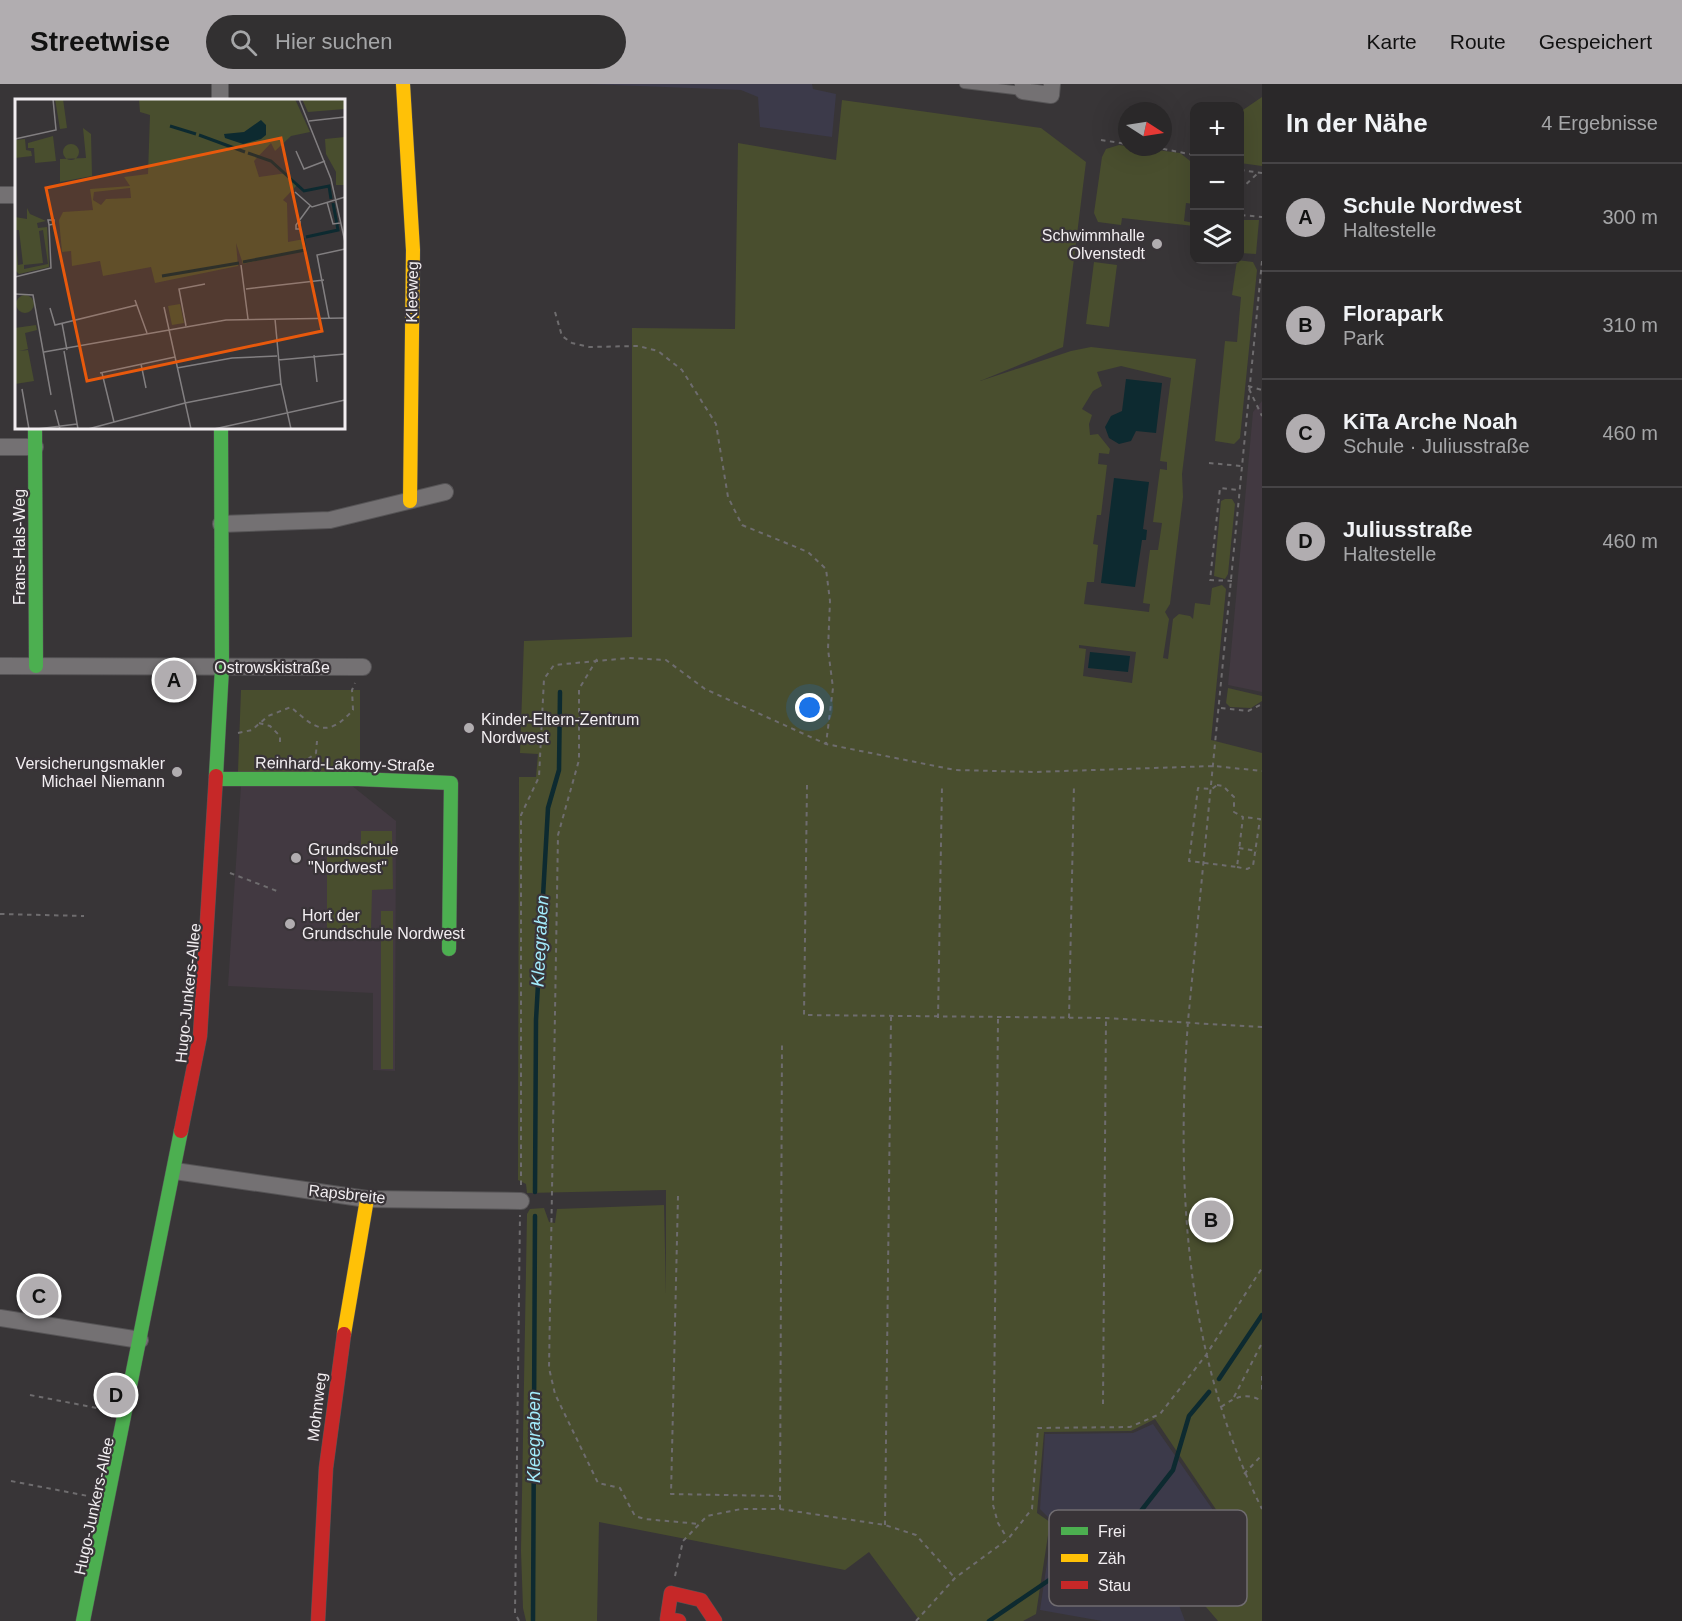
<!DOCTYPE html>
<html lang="de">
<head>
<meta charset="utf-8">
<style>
  :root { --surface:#2a2829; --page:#323031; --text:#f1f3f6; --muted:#a5a6a8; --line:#464446; --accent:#b1adb0 }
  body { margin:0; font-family:Arial,sans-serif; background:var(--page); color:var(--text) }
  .controls { position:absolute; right:18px; top:18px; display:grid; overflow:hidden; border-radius:12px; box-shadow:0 6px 24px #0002 }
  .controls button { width:54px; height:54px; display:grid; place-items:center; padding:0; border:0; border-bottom:2px solid var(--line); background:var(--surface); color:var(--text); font:30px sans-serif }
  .compass { position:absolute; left:1118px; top:18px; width:54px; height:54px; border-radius:50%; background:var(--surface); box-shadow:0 6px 24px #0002; rotate:102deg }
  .you { position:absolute; left:810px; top:624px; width:21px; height:21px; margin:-15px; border:4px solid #fff; border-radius:50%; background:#1a73e8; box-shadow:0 0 0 9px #1a73e833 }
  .badge { display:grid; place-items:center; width:39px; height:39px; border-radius:50%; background:var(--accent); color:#111; font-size:20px; font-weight:700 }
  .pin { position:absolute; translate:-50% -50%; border:3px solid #fff; box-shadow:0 2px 6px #0006 }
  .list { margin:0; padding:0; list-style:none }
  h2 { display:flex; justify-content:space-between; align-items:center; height:78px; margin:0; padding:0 24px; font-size:26px }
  h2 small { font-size:20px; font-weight:400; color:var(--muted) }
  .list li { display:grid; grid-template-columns:39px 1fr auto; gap:18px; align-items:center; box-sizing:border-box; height:108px; padding:0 24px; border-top:2px solid var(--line) }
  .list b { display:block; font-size:22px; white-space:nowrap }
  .list p { margin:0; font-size:20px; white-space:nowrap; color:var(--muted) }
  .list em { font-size:20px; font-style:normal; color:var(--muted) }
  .icon { flex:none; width:33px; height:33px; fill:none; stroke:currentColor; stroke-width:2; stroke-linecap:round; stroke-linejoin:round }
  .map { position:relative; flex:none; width:1262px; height:1537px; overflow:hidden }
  header { display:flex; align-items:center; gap:36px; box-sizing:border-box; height:84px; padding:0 30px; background:var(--accent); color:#111 }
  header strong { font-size:28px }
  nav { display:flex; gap:33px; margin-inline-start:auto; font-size:21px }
  .search { width:420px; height:54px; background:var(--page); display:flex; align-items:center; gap:15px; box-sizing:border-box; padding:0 21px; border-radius:33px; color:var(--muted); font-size:22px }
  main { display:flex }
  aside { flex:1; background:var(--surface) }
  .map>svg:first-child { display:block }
</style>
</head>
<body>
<header>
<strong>Streetwise</strong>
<div class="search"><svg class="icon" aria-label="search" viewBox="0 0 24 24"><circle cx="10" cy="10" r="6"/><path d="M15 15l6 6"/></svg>Hier suchen</div>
<nav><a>Karte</a><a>Route</a><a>Gespeichert</a></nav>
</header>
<main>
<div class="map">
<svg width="1262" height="1537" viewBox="0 0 1262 1537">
  <rect width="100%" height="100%" fill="#383537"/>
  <path fill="#3c3a4a" d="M588 0H812L813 5 836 10 832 53 760 43 758 13 741 6Z
    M1153 1340 1243 1469 1186 1476 1195 1514 1177 1516 1185 1537H1102L1040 1526 1053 1438 1040 1425 1045 1350 1133 1349Z"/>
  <path fill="#423941" d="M1262 317V608L1228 601 1253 328Z
    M351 701 396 737 395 987 373 986V909L228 902 241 702Z"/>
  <path fill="#494e2e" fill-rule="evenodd" d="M1262 13V82L1240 79V28Z
    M842 16 1041 44 1086 78 1063 263 980 297 1071 267 1091 263 1196 275 1182 390 1183 413 1170 520 1165 528 1169 535 1163 574 1168 575 1173 535 1179 530 1190 532 1193 535 1195 519 1210 521 1212 504 1222 501 1226 505 1211 656 1262 669V1537H1218L1195 1510 1188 1478 1246 1470 1155 1335 1131 1347 1044 1348 1037 1429 1050 1438 1036 1530 1023 1537H920L869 1468 845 1486 599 1438 597 1537H526L523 1524 521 1467 527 1130 530 1125 544 1124 549 1138 555 1139 557 1125 664 1121 666 1210V1106L527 1109 526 1100 518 1096 519 693H536L538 670 520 669 524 557 632 553V244L735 245 738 59 836 76ZM1121 282 1171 294 1160 377 1167 378V386L1160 385 1153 438 1162 439 1158 466H1150L1143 519 1150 520 1149 528 1084 520 1087 498H1094L1098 461 1093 460 1097 431H1101L1107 381 1098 380 1099 369 1109 370 1110 365 1098 350 1090 351 1089 340 1092 331 1082 325 1093 307 1102 302 1097 288ZM1079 561 1136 568 1132 599 1083 592 1086 565 1079 564Z
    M1119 61 1180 69 1194 80V120L1186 119 1184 137 1194 139V142L1122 134 1121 141 1098 138 1094 129 1102 73 1106 65Z
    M1240 136H1259L1256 170 1240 169Z
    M1237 176 1253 178 1257 186 1240 354 1234 360 1215 357 1225 257 1237 258 1241 213 1232 211Z
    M1094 178 1117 181 1109 243 1086 240Z
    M1225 415H1232L1235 420 1228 490 1225 495 1214 492 1221 417Z
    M1228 604 1262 612V617L1251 624 1230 623 1226 619Z
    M241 606H360V689L238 688Z
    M361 747H392L393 805 372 806 371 846 327 845V764H361Z
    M381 827H393V985H381Z"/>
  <path fill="#0d2a30" d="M1126 295 1162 299 1156 349 1136 347 1131 357 1119 360 1109 354 1105 343 1111 332 1122 327Z
    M1114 394 1149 398 1143 445 1147 446 1146 456H1142L1135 503 1101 499Z
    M1090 568 1130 572 1128 588 1088 584Z"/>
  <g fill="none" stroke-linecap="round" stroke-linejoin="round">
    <path stroke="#0d2a30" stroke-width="4.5" d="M535 1108 536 936 548 724 559 686 560 608
      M1219 1295 1262 1231
      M533 1537 535 1132
      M989 1537 1130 1441 1173 1386 1189 1332 1209 1308"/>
    <g stroke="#565456" stroke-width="10">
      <path id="lane" d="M964 0 1023 7"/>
    </g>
    <g stroke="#565456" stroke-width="18">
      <path id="street" d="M220 0V16
        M1023 0V7L1051 11 1052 0
        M0 111H16
        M0 363H35
        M221 440 330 436 445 408
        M0 582 363 583
        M175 1087 367 1115 521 1117
        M0 1234 140 1256"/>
    </g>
    <g stroke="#565456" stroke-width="15">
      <path id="fast" d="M35 344 36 582
        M216 692 222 584 221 344
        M216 695H358L451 699 449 865
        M83 1537 181 1047"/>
    </g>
    <g stroke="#565456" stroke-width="15">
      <path id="slow" d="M403 0 413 166 410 417
        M344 1250 367 1115"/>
    </g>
    <g stroke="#565456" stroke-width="15">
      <path id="jam" d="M181 1047 200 952 216 692
        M318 1537 326 1384 344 1250
        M679 1537 667 1535 671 1509 701 1516 715 1537"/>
    </g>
    <path stroke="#6e6c6e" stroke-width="2" stroke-dasharray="4.5 4.5" stroke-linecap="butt" d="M1101 56 1127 60
      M1154 63 1194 71
      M1240 86 1262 89
      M1240 106 1258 89
      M1240 122 1241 131 1262 133
      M1262 177 1188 937C1176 1107 1185 1270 1262 1425
      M555 228 562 252 572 259 589 263 638 262 658 267 682 286 716 340 728 413 742 441 808 468 826 485 830 517 828 565 833 604 826 660
      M1248 302 1262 306
      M1249 305 1262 332
      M1209 379 1241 382
      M1232 497 1210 496 1220 404 1239 406
      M597 575 579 605V676L558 751 549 1284 555 1310 598 1399 620 1404 635 1432 645 1435 700 1440
      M1221 624 1248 627 1262 620
      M259 639 270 642 280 652V661
      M238 649 252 646 268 632 291 623C316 646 328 654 353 626L352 606 355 599
      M308 675 316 669 317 657
      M807 701 804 931 1106 934 1262 943
      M1217 701 1223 702 1234 713V728L1243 733 1237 783 1189 777 1198 704 1212 705Z
      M1239 764 1257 767
      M1237 783 1247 785 1253 782 1260 735 1244 733
      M230 789 277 807
      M0 830 84 832
      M938 934 942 701
      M1069 934 1074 700
      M998 935 993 1421 998 1439 1007 1454
      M521 1101V731L539 693 544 595 554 581 629 574 666 576 705 605 826 660 955 686 1034 688 1214 682 1262 687
      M678 1112 671 1410 779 1412
      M1262 1292V1307
      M30 1311 107 1326
      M1234 1313 1262 1259
      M1103 1320 1106 934
      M1221 1323C1235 1313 1246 1308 1262 1317
      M1244 1390 1262 1371
      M11 1397 88 1412
      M780 1425 782 961
      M885 1441 891 933
      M675 1492 683 1457 707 1432 741 1425H780L885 1441 916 1451 954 1493
      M519 1537 515 1529 520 1131
      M916 1537 955 1494 1008 1455 1032 1425 1038 1344 1130 1343 1160 1330 1206 1271 1262 1184"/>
    <use href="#lane" stroke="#747173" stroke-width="8"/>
    <use href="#street" stroke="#747173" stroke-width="16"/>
    <use href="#fast" stroke="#4caf50" stroke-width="14"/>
    <use href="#slow" stroke="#ffc107" stroke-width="14"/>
    <use href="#jam" stroke="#c62828" stroke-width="14"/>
  </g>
  <g fill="#b1adb0" stroke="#393438" stroke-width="2">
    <circle cx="1157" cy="160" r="6"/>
    <circle cx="469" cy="644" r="6"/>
    <circle cx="177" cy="688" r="6"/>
    <circle cx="296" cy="774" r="6"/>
    <circle cx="290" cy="840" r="6"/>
  </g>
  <g text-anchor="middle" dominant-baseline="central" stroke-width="4.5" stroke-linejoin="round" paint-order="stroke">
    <g font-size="16" fill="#f2eef1" stroke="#393438" text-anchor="start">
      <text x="1145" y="151" text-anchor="end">Schwimmhalle<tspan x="1145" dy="18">Olvenstedt</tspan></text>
      <text x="481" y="635">Kinder-Eltern-Zentrum<tspan x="481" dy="18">Nordwest</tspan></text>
      <text x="165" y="679" text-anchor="end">Versicherungsmakler<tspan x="165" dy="18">Michael Niemann</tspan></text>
      <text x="308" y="765">Grundschule<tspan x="308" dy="18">"Nordwest"</tspan></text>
      <text x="302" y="831">Hort der<tspan x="302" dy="18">Grundschule Nordwest</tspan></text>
    </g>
    <g font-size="16" fill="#f2eef1" stroke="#393438">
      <text transform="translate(412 208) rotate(-89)">Kleeweg</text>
      <text transform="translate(19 463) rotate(-90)">Frans-Hals-Weg</text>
      <text x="272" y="583">Ostrowskistraße</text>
      <text transform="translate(345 680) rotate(1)">Reinhard-Lakomy-Straße</text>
      <text transform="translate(188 909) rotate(-84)">Hugo-Junkers-Allee</text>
      <text transform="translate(347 1110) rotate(6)">Rapsbreite</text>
      <text transform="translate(317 1323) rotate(-83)">Mohnweg</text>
      <text transform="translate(94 1422) rotate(-78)">Hugo-Junkers-Allee</text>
    </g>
    <g font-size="18" font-style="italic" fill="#a3ebfb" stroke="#393438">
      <text transform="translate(540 857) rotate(-87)">Kleegraben</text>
      <text transform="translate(534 1353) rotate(-90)">Kleegraben</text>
    </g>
  </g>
  <g transform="translate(15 15)">
    <rect width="330" height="330" fill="#383537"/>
    <path d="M40 0H48L52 29 45 30ZM124 0H280L295 33 276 37 260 52 256 44 239 62 244 78 272 74 283 85 268 101 272 104 273 143 289 140 291 151 228 165 221 144 223 167 140 184 136 168 88 177 85 162 57 167 56 152 47 153 44 121 48 113 78 111 75 90 115 87 109 78 133 75 135 16 125 13ZM115 89 116 99 91 100 86 106 78 101 79 93ZM287 0H330V10L293 13ZM68 29 76 35 77 77 45 83V60L71 59ZM38 37 41 62 20 64 19 49H13V44ZM330 38V86H321V73L311 55 310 40ZM10 40 11 51 16 52 17 57 0 59V41ZM48 53a8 8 0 1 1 16 0a8 8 0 1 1-16 0ZM12 109 15 115 31 122 22 124 23 129 32 128 34 168 4 175 1 172 0 132 3 166 8 165 4 131H0V118L12 120ZM28 131 33 165 9 170V166L28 164 24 132ZM1 205a9 9 0 1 1 18 0a9 9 0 1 1-18 0ZM165 205 169 224 157 226 153 207ZM21 226 22 231 10 234 13 250 4 252 13 251 19 282 0 285V229Z" fill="#494e2e" fill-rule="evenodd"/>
    <path d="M246 21 251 26V36L246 40 228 45 210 39 209 35 229 33Z" fill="#0d2a30"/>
    <path fill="none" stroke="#0d2a30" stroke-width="3" d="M155 27 181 35M184 36 230 53M233 54 256 62 289 92 314 87 316 100M291 138 323 131 318 104M228 163 290 151 288 139M147 177 224 164"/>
    <path fill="none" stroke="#827f81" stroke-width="1.5" d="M284 0 316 80 330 143M294 22 330 18M0 40 41 31 38 0M281 52 289 70 310 62M280 93 297 108 330 98M312 103 318 125 325 124M33 121H39V125L34 126ZM285 122V130H281V126L295 107M226 166 233 220M0 178 36 169 34 126M231 190 309 181M0 195 18 196 36 296M120 201 132 234M149 208 176 330M35 209 40 226 122 206M314 219 302 156 330 150M260 220 266 285 276 330M47 224 52 251M171 227 164 190 190 185M49 252 63 330M29 253 211 221 330 219M299 256 302 283M263 261 330 255M126 265 131 289M162 269 217 259 262 257M85 274 160 258M87 274 99 323M7 290 14 330M40 311 45 330M22 330 62 325M73 330 170 304 266 285M199 330 330 301"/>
    <path fill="#e8590c" fill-opacity="0.15" stroke="#e8590c" stroke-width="3" d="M266 39 307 232 72 282 31 89Z"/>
    <rect width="330" height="330" fill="none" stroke="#f2eef1" stroke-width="3"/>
  </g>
  <rect x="1049" y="1426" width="198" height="96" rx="9" fill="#393438" stroke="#706c70" stroke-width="1.5"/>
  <rect x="1061" y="1443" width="27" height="8" fill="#4caf50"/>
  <rect x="1061" y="1470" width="27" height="8" fill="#ffc107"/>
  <rect x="1061" y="1497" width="27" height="8" fill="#c62828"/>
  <g font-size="16" fill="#f2eef1">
    <text x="1098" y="1453">Frei</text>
    <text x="1098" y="1480">Zäh</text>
    <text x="1098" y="1507">Stau</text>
  </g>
</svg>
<div class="controls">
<button>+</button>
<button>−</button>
<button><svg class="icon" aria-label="layers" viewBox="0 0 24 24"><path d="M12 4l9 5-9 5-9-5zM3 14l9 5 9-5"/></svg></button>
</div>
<svg class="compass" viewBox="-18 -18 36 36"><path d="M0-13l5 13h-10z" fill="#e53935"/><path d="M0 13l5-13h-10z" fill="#a5a6a8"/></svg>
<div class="you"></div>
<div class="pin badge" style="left:174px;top:596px">A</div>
<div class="pin badge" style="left:1211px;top:1136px">B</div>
<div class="pin badge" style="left:39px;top:1212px">C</div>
<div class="pin badge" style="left:116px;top:1311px">D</div>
</div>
<aside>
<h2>In der Nähe<small>4 Ergebnisse</small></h2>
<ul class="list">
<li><span class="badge">A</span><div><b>Schule Nordwest</b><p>Haltestelle</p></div><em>300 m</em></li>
<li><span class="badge">B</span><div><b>Florapark</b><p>Park</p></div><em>310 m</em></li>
<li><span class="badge">C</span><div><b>KiTa Arche Noah</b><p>Schule · Juliusstraße</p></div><em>460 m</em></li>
<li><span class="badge">D</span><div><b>Juliusstraße</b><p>Haltestelle</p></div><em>460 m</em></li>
</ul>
</aside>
</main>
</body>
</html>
